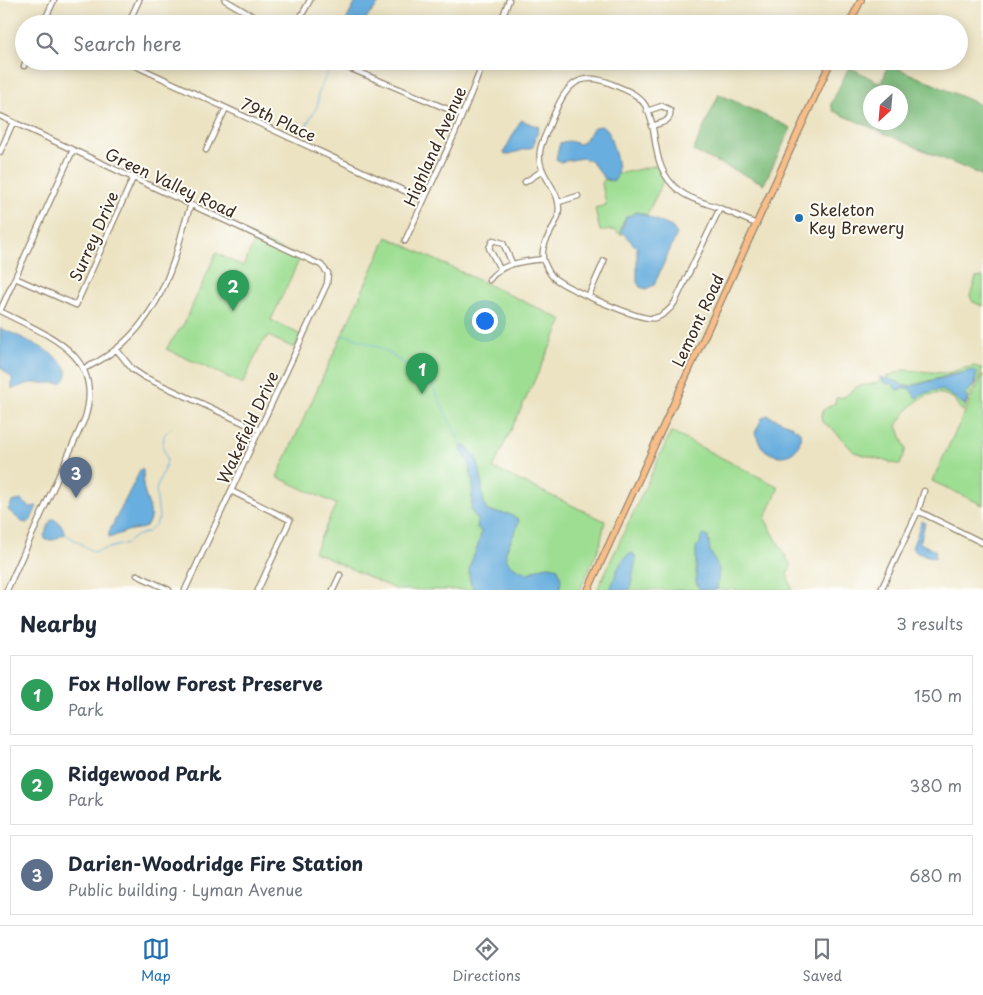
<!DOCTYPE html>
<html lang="en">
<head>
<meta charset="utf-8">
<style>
  :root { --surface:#fff; --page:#f6f6f7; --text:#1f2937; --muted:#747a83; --line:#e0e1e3; --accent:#1f6fb2 }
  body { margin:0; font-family:"Playpen Sans",sans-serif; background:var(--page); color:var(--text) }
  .compass { position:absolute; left:863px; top:85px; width:45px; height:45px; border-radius:50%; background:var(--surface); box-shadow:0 2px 12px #0003; rotate:206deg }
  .you { position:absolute; left:484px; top:320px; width:18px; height:18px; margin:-12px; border:4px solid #fff; border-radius:50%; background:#1a73e8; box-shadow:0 0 0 8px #1a73e833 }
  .badge { display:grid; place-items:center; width:32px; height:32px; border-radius:50%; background:var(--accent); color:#fff; font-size:16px; font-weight:700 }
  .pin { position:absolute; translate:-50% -41px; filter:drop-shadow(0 1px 2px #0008) }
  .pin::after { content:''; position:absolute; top:26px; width:18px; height:15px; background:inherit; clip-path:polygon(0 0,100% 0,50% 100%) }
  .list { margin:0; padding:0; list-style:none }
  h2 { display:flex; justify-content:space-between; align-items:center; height:65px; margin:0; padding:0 20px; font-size:21px }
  h2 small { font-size:16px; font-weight:400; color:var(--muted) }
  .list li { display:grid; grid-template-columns:32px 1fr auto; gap:15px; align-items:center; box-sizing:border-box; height:80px; margin:0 10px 10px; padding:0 10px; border:1px solid var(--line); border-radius:0px }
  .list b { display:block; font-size:19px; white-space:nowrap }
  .list p { margin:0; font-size:16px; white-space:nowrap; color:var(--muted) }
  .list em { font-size:16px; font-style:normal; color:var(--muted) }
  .icon { flex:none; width:28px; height:28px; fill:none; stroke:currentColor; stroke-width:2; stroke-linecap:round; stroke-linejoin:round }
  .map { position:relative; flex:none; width:983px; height:590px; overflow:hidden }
  .search { position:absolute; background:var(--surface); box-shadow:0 2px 12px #0003; left:15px; right:15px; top:15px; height:55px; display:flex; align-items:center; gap:12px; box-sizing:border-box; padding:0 18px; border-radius:28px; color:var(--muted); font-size:19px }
  .sheet { height:335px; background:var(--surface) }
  nav { display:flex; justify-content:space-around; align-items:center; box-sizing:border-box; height:70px; border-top:1px solid var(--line); background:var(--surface); font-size:14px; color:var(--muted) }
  nav a { display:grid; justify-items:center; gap:2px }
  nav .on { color:var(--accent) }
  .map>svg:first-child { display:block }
</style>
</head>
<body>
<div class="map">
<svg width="983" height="590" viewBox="0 0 983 590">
  <rect width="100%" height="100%" fill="#fdfcf7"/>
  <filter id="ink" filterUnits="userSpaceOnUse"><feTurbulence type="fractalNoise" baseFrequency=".02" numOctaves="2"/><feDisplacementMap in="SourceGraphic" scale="10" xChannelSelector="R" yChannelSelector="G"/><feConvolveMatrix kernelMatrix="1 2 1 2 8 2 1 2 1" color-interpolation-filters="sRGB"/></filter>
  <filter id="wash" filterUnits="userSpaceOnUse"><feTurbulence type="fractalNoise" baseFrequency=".0096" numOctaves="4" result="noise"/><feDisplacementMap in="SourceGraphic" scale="20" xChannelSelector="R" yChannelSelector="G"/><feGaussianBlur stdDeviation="1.12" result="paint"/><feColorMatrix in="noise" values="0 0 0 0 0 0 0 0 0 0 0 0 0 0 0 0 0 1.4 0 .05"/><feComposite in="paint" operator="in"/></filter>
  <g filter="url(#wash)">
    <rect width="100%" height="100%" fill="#ece3c3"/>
    <path fill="#9ede93" stroke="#6c8458" d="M658 165 664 179 647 215 637 212C627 217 618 223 622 235L614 230 600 231 595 208 606 205 602 183 605 179 609 181 618 174Z
      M387 237 563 320 493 468 605 521 600 545 580 590H397L314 552 336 504 277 477Z
      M256 238 300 258 271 320 301 335 294 348 268 336 259 348 243 384 166 349 185 322 216 253 243 266Z
      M983 277V306L973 302 970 296 976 278Z
      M973 366 981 368V374L963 411C957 408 957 400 950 397 928 385 906 408 897 426L906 449 900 465 854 452 832 428 821 421 823 410 835 403 836 398 844 397 858 386 877 383 881 379 887 384 892 383 897 390 909 388 918 397C942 376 951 401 966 404L968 399 964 394 976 382 957 373 911 386H901L897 381 894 382 886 377 904 370 946 373Z
      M983 374V505L932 481Z
      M671 432 779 487 765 519 791 566 787 574 792 590H597Z"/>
    <path fill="#7ebd7d" stroke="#5c744e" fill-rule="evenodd" d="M888 64 983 106V176L833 111 831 104 849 67 882 84ZM870 92H900V122H870Z
      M719 94 791 128 764 184 693 151Z"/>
    <path fill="#68aede" stroke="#526c7e" d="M357 0H382L364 21 357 19 352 24H344Z
      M521 120 539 127 533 147 506 155 504 152Z
      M594 127 602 126 608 130C611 143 624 170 614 181L605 179 590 160 582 158 560 162 556 159 560 143C581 135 574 158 594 127Z
      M637 212 672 227 677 234 654 285 646 289 640 287 637 282V248L621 231 626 217Z
      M0 328C11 333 89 363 61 383H30L12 389V378L0 367Z
      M973 370 977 373 974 386 964 394 968 399 965 405C943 390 942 384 916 398L909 388 897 390 892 383 887 384 879 377 899 382 902 386H911Z
      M767 415 792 426 800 432C804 456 777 464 762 447 759 443 757 437 755 433L762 418Z
      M464 445C489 463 477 491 487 511L509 514 519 520C513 547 488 559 528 573 541 569 544 563 558 568L561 579 560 590 473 589C461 566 480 553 481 531L477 528 478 520 471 511 473 483 468 461 461 450 462 446Z
      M141 469 143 470C144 477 142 484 144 490 147 504 157 516 144 528L127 531 109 538V532Z
      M21 500 30 507 37 506 31 520 27 523 22 522 8 510 12 502Z
      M54 519 62 526 65 534 53 540H46L44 536 51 520Z
      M922 521 925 523 920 543 936 551 935 558 917 553 912 548Z
      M704 535 708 537 710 551 719 569 717 590H700L696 582V547L700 544 701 537Z
      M633 553 636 559 630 590H610C615 578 619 556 633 553Z"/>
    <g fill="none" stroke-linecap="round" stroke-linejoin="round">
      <path stroke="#68aede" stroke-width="1" d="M300 138 318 104V94L331 65
        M340 336H349L383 349 430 382 462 446
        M65 534 94 552 127 543 136 536 148 532 156 524 159 518 156 490 167 461 163 447 164 435 171 428"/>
    </g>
  </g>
  <g filter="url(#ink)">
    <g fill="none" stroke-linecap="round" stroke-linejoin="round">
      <g stroke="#948670" stroke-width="7">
        <path id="minor" d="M225 0 266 24
          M43 24 54 0
          M128 24 139 0
          M297 24 310 0
          M500 24 509 0
          M125 61 424 200
          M332 61 462 115
          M24 66 26 61
          M647 111 662 106 670 110C672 122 661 123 651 126
          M0 116 321 265 328 273 327 284 185 590
          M206 150 226 108
          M0 152 13 122
          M525 182 542 171
          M559 202 578 196
          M720 208 675 302C671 309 663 316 655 318 642 322 566 288 554 278 549 274 547 268 544 262 538 246 554 230 558 216 565 185 527 175 544 138 560 103 567 63 614 85 626 90 638 94 645 105 659 128 650 160 672 184 685 199 704 202 722 209 733 214 745 219 756 224
          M405 241 455 133 484 61
          M500 269 489 248 493 240 503 243 512 263
          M15 278 76 305 133 178
          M489 280C503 262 522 262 543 259
          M589 295 604 261
          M0 311C46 335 105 353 85 418L7 590
          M0 311 73 150
          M117 350 132 369 144 377 259 430
          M83 369C129 349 157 310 173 263 180 244 183 224 191 205
          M231 491 290 520 258 590
          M918 511 983 543
          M137 575 169 590
          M333 590 340 575
          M881 590 918 511 924 491"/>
      </g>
      <g stroke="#948670" stroke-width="8">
        <path id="major" d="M849 24 861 0
          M588 590 831 61"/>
      </g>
      <use href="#minor" stroke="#fff" stroke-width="4.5"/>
      <use href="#major" stroke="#f8bd88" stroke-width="5.5"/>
    </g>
  </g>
  <circle fill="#1f6fb2" stroke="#fdfcf7" stroke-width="2" cx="799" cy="218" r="5"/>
  <g text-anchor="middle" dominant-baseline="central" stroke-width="4" stroke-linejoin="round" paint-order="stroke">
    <g font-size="16" fill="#3b2a1e" stroke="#fdfcf7">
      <text transform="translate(279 119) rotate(25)">79th Place</text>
      <text transform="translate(434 146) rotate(-66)">Highland Avenue</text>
      <text transform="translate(171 182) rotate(25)">Green Valley Road</text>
      <text transform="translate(93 236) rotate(-66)">Surrey Drive</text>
      <text transform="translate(697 320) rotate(-65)">Lemont Road</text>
      <text transform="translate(247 427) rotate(-65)">Wakefield Drive</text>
    </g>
    <g font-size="16" fill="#3b2a1e" stroke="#fdfcf7" text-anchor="start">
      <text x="809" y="209">Skeleton<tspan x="809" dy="18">Key Brewery</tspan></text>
    </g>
  </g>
</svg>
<svg class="compass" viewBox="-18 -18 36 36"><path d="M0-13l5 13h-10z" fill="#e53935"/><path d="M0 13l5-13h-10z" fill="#747a83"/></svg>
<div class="you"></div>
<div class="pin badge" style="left:422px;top:394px;background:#2e9e5b">1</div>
<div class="pin badge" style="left:233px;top:311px;background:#2e9e5b">2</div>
<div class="pin badge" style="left:76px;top:498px;background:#5c6f8a">3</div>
<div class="search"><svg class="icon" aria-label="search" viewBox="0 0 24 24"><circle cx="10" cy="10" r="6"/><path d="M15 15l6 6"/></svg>Search here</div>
</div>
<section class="sheet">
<h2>Nearby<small>3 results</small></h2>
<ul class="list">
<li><span class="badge" style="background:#2e9e5b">1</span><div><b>Fox Hollow Forest Preserve</b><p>Park</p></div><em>150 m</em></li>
<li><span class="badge" style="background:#2e9e5b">2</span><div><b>Ridgewood Park</b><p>Park</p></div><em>380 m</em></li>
<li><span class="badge" style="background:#5c6f8a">3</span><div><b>Darien-Woodridge Fire Station</b><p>Public building · Lyman Avenue</p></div><em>680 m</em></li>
</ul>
</section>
<nav>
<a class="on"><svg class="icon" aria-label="map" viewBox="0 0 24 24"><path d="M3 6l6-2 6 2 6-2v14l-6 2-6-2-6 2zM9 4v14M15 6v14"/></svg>Map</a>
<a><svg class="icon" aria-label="directions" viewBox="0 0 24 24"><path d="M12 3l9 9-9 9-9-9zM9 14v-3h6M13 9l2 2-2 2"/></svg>Directions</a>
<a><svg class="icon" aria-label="saved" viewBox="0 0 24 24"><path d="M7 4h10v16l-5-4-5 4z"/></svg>Saved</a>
</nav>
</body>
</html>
